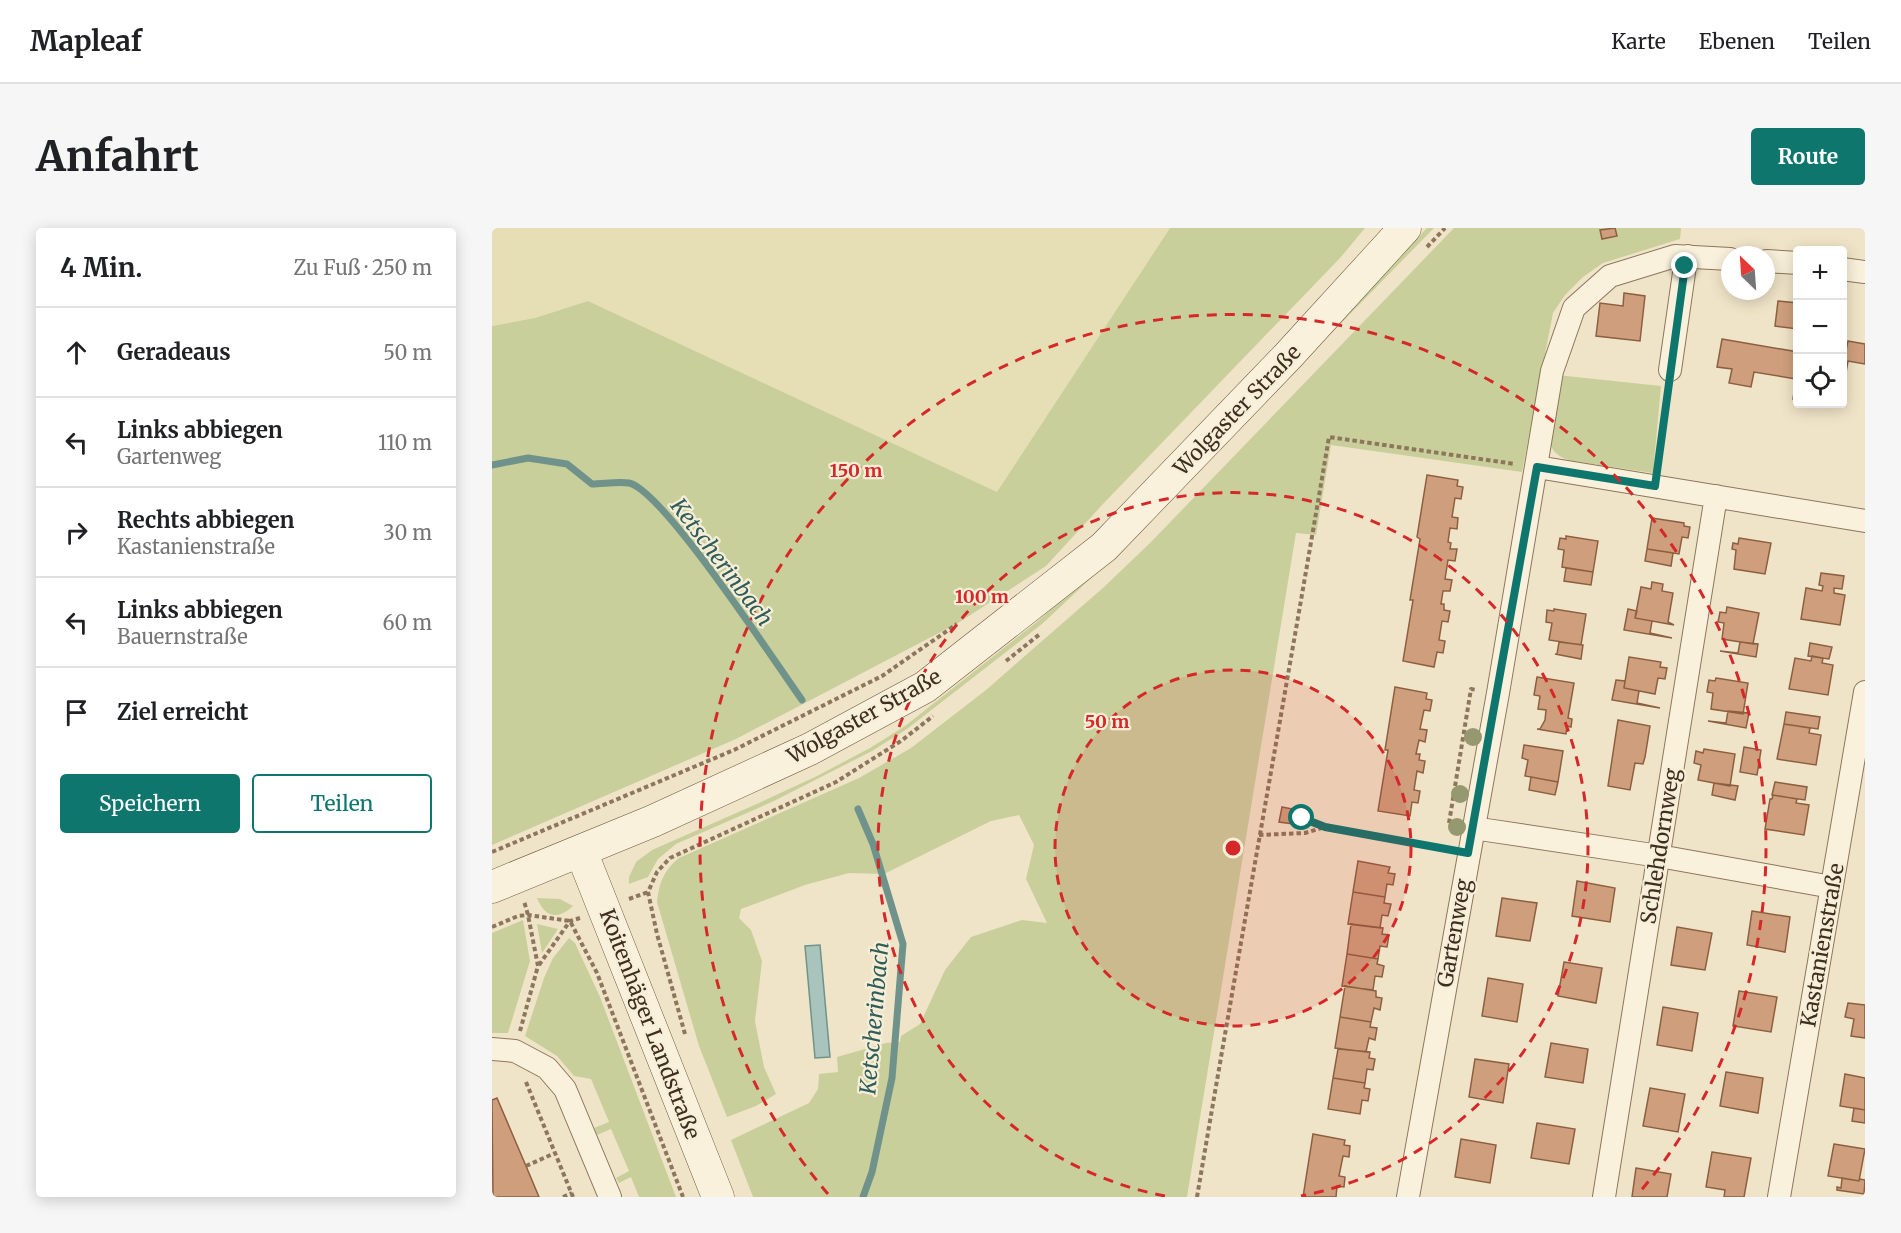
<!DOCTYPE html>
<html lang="de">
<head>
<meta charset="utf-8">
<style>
  :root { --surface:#fff; --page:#f6f6f6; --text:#202124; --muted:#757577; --line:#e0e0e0; --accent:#0f766e }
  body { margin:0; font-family:Merriweather,serif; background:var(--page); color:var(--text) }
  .controls { position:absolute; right:18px; top:18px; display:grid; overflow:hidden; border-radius:6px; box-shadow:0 3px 15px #0003 }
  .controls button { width:54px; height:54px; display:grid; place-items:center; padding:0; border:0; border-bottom:2px solid var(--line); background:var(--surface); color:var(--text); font:30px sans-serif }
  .compass { position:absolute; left:1229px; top:18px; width:54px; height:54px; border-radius:50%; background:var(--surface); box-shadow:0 3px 15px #0003; rotate:335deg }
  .stop { position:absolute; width:18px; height:18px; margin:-14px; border:4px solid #0f766e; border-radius:50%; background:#fff }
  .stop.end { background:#0f766e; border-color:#fff; box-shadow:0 2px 6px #0008 }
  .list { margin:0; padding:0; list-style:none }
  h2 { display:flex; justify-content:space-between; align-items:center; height:78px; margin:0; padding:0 24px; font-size:26px }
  h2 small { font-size:20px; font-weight:400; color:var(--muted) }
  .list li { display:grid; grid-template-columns:39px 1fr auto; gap:18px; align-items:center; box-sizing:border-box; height:90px; padding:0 24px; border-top:2px solid var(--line) }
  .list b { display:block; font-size:22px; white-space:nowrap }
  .list p { margin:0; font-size:20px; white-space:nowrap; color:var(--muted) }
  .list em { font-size:20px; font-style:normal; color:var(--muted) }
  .actions { display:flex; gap:12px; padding:18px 24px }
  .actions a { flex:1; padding:14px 0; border:2px solid var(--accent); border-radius:6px; text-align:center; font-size:21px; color:var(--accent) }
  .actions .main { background:var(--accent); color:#fff }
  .icon { flex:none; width:33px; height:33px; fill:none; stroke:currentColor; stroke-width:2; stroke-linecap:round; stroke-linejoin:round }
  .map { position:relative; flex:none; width:1373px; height:969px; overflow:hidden; border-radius:6px }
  header { display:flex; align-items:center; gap:36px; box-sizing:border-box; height:84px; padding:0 30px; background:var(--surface); border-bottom:2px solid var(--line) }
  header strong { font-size:28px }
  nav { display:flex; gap:33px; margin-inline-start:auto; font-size:21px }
  .intro { display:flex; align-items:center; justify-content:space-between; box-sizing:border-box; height:144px; padding:0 36px }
  h1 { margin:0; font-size:42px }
  .button { padding:15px 27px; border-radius:6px; background:var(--accent); color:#fff; font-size:21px; font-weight:700 }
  main { display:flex; gap:36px; padding:0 36px }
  aside { flex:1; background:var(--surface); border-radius:6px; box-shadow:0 3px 15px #0003 }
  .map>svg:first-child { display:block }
</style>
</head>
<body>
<header>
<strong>Mapleaf</strong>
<nav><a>Karte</a><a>Ebenen</a><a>Teilen</a></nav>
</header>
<div class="intro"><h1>Anfahrt</h1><a class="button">Route</a></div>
<main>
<aside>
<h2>4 Min.<small>Zu Fuß · 250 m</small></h2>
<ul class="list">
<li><svg class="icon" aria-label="ahead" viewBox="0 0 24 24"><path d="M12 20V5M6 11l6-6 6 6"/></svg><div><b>Geradeaus</b></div><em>50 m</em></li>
<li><svg class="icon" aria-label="left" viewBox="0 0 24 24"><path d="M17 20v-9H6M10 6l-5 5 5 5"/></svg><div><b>Links abbiegen</b><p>Gartenweg</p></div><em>110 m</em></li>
<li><svg class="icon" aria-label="right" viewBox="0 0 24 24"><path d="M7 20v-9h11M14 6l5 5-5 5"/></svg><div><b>Rechts abbiegen</b><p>Kastanienstraße</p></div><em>30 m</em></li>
<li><svg class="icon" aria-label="left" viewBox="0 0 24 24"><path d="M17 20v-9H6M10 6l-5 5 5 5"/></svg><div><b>Links abbiegen</b><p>Bauernstraße</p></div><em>60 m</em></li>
<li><svg class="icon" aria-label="arrive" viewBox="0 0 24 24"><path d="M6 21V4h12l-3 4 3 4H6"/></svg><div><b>Ziel erreicht</b></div></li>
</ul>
<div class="actions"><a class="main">Speichern</a><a>Teilen</a></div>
</aside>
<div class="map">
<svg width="1373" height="969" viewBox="0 0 1373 969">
  <rect width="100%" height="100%" fill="#f0e4c8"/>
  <path fill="#e6deb5" d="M0 0H678L505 264 96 73 43 90 0 98Z"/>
  <path fill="#c9cf9b" d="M678 0H873L849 29 611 276 554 338 466 395 244 511 0 617V98L43 90 96 73 505 264Z
    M935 0H942L612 338 550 396 415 501 380 523 282 573 184 616 166 631 156 649 137 656V649L144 634 160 622 267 575 325 548 378 520 413 498 546 393 609 336Z
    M962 0H1189L1188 11 1111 35 1091 49 1073 67 1061 85 1030 244 839 217 824 307 804 305 695 969H261L239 912 317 875 326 861 327 846 346 844 345 829 394 815 408 814 409 808 428 796 453 742 479 709 530 692 555 695 534 651 542 617 527 587 499 593 392 646 357 645 313 657 249 681 247 690 259 702 270 733 263 793 272 839 284 866 264 878 235 889 207 818 165 674C167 655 172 642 187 630L367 550 419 520 494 462 612 359 660 313Z
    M1065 147 1169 158 1161 245 1080 233C1052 226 1056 207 1059 184 1061 172 1063 159 1065 147Z
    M45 670 68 671 81 678C66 692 53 690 45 670Z
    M31 692 38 733 16 805H0V705Z
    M45 696 66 701 50 725Z
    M77 710 83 715 108 769 184 969H147L139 949 127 955 124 950 137 943 119 901 105 907 102 900 117 894 99 851 82 848 65 828 33 808 52 750 61 730Z"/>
  <path fill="#a9c4bc" stroke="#6f938a" stroke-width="1.5" d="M328 717 338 829 323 830 313 718Z"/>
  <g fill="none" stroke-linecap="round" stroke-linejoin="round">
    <path stroke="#6f938a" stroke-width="7" d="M0 237 36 230 75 236 100 256C111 256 126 253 137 255 171 262 284 436 310 472
      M366 581 381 616 411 716 400 850 380 944 371 969"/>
  </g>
  <path fill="#cf9f7d" stroke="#8d5f41" stroke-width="1.5" d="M1123 0 1125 8 1110 11 1108 2Z
    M1132 65 1153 68 1148 113 1104 108 1108 75 1131 78Z
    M1286 73 1306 75V101L1283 98Z
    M1230 111 1306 124V171H1301L1304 151 1262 144 1259 159 1237 155 1240 141 1225 139Z
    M1356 113 1373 116V136L1356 133 1350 167V132H1352Z
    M935 247 966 252 965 258 971 259 969 271 963 270 960 289 966 290 965 301 958 300 956 314 959 315 958 321H965L963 333 956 332 953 351 960 352 958 363H951L949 376H952V382L958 383 956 394 950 393 947 412 953 413 951 425 945 424 942 439 911 433 921 372H918L928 311 925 309Z
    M1160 290 1192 295V298L1198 299 1196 310 1190 309 1187 326 1155 321Z
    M1074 308 1106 313 1101 344 1070 339 1072 322 1066 321 1068 310 1074 311Z
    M1247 310 1279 315 1273 346 1242 341 1244 322 1240 321 1241 315 1246 316Z
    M1155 321 1181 325 1179 338 1153 333Z
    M1074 340 1101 344 1099 357 1072 353Z
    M1329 345 1352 348 1350 361 1342 360V365L1353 367 1348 397 1309 391 1314 360 1330 363 1331 358 1327 357Z
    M1160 354 1171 356 1170 363 1181 365 1176 394 1182 397 1143 390 1149 359 1159 361Z
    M1235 379 1267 385 1261 416 1230 411 1232 395 1226 394 1228 384 1234 385Z
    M1062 381 1094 386 1089 417 1057 412 1060 395 1054 394 1055 382 1062 383Z
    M1136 381 1145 383 1143 390 1160 393 1158 405 1180 410 1132 402Z
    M1067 414 1091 417 1089 431 1063 426H1065Z
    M1248 414 1266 416 1264 429 1228 423 1246 425Z
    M1318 415 1340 419 1337 431 1316 428Z
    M1320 428 1331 430 1330 435 1341 437 1336 467 1297 461 1303 430 1319 433Z
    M1137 429 1169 434 1168 439 1175 440 1173 451 1166 450 1163 466 1132 460Z
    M1045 449 1082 455 1076 490 1080 491 1079 499 1075 498 1074 506 1045 501H1048L1053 492 1054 482 1046 481 1048 468 1042 467Z
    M1224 450 1256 455 1251 486 1219 481 1221 465 1215 464 1217 452 1223 453Z
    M1124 452 1133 453 1132 460 1147 463 1145 475 1168 480 1120 472Z
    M903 459 935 465 934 471 940 472 938 483 932 482 928 501 935 502 933 514 927 512 924 526H928L927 532 933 533 931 545 925 543 922 562 928 563 926 575 920 574 918 588 886 583 896 522H893Z
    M1236 483 1257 485 1254 500 1216 493 1234 495Z
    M1294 484 1328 489 1326 501 1292 496Z
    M1126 492 1158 498 1153 529 1151 536 1143 535 1138 562 1116 558Z
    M1292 496 1318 500 1317 505 1329 507 1324 537 1285 531Z
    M1032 517 1071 523 1066 554 1033 548 1036 532 1030 530Z
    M1252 519 1269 522 1265 547 1248 544Z
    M1212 521 1243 526 1238 558 1206 552 1209 537 1202 535 1204 523 1211 525Z
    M1039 549 1066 554 1063 567 1037 562Z
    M1283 554 1315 559 1313 572 1280 567Z
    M1222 555 1246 558 1243 572 1220 567Z
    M1281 567 1305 571 1304 575 1317 577 1312 607 1273 601 1278 571H1280Z
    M790 579 811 583 809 597 787 594Z
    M866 633 898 639 896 645 903 646 901 657 895 656 893 669 861 664Z
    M1085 653 1123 660 1118 694 1080 688Z
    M861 664 893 669 892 675 899 676 896 688 890 687 888 700 856 696Z
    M1010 670 1045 675 1038 713 1004 708Z
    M1260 683 1298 689 1293 724 1255 717Z
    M859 696 891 700 890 706 897 707 895 719 888 718 886 731 855 726Z
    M1185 699 1220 705 1213 742 1179 737Z
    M855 726 886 731 885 736 892 738 890 749 883 748 881 762 850 758Z
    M1072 734 1110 740 1104 775 1066 768Z
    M996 750 1031 756 1025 794 990 788Z
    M853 758 884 763V769L890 770 888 782 882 780 879 794 848 789Z
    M1247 763 1285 769 1279 804 1241 798Z
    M1356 775 1373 777V810L1359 808 1362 791 1353 789Z
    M1171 779 1206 785 1200 823 1165 817Z
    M848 789 879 794 878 799 885 800 883 812 877 810 874 824 843 820Z
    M1059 815 1096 821 1091 855 1053 849Z
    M846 821 878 824 877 830 883 831 881 842 875 841 873 855 841 850Z
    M983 831 1017 836 1011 875 977 869Z
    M1234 844 1271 850 1266 885 1228 878Z
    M1353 846 1373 850V882L1348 878Z
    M841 850 873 855 872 860 878 861 876 873 870 872 868 886 836 881Z
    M1158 860 1193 866 1186 904 1151 898Z
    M5 870 34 938 47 969H1L0 872Z
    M1362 880 1373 882V895L1360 893Z
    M1045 895 1083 901 1077 936 1039 930Z
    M821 906 853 912 852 917 858 918 857 929 851 928 847 948 853 949 852 959 845 958 844 969H811Z
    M969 911 1004 917 998 955 963 949Z
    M1342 916 1373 921 1367 953 1336 948Z
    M1220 924 1259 930 1252 969H1232L1233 962 1214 959Z
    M1144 940 1179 946 1175 969H1140Z
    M1350 950 1367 953 1368 951 1373 952 1372 966 1345 962V959L1349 960Z"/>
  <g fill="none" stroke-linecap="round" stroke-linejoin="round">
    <g stroke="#8d765c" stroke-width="24">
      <path id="street" d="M1274 33 1306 35
        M1350 41 1373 44
        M1178 142 1193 38 1196 28
        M1045 239 1373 293
        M981 600 1167 628 1340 659
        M0 821 23 823 55 840 73 861 118 969
        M916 969 1006 465 1060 143 1082 80 1118 48 1183 28 1238 31
        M1112 969 1224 268
        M1287 969 1373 464"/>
    </g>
    <g stroke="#6f573f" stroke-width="33">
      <path id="secondary" d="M89 623 226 969
        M0 659 161 593 318 521 433 459 612 319 796 128 913 0"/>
    </g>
    <path stroke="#8d765c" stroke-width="4" stroke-dasharray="4.5 3" stroke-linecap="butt" d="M935 19 953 0
      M1166 237 1175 164
      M514 433 548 406
      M810 590 832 599
      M957 595 979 461 985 462
      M767 607 813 605 833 599 956 621
      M0 624 242 522 390 448 465 396
      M137 671 156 664
      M0 699 26 688 36 687 78 693 105 745 191 969
      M47 737 78 693 88 690
      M28 803 46 738 36 687 32 673
      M193 806 165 706 156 664 165 644 178 630 344 554 409 513 441 488
      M34 854 81 969
      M34 938 63 925
      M71 969 80 965
      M705 969C748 716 794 463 837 209L1023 236"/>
    <use href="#street" stroke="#faf1dc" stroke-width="22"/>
    <use href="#secondary" stroke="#faf1dc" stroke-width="32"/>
  </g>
  <g fill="#96986f">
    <circle cx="981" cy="509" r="9"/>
    <circle cx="968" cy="566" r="9"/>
    <circle cx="965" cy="599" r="9"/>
  </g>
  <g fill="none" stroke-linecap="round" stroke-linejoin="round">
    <path stroke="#0f766e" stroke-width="8" d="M810 590 833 599 976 625 1045 239 1163 258 1193 38"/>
  </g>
  <circle cx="741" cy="620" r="178" fill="#d62828" fill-opacity=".12"/>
  <g fill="none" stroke="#d62828" stroke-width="3" stroke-dasharray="10 8">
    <circle cx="741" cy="620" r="178"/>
    <path d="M673 968A355 355 0 1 1 809 968"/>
    <path d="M336 966A533 533 0 1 1 1146 966"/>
  </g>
  <g text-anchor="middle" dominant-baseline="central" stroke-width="4.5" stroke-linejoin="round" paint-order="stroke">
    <g font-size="21" fill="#3d2e20" stroke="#f7eed8">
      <text transform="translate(745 182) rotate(-46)">Wolgaster Straße</text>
      <text transform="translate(372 488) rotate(-29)">Wolgaster Straße</text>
      <text transform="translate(1168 618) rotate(-81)">Schlehdornweg</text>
      <text transform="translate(962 705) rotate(-80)">Gartenweg</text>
      <text transform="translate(1330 717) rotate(-80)">Kastanienstraße</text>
      <text transform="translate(158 796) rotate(69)">Koitenhäger Landstraße</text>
    </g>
    <g font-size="22" font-style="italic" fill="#2f5d5a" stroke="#f7eed8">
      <text transform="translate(230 334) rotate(53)">Ketscherinbach</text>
      <text transform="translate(382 790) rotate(-85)">Ketscherinbach</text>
    </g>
  </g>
  <circle cx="741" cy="620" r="9" fill="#d62828" stroke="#f7eed8" stroke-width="3"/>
  <g font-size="18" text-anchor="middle" font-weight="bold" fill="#d62828" stroke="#f7eed8" stroke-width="4.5" stroke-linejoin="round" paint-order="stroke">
    <text x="364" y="249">150 m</text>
    <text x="490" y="375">100 m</text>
    <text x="615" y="500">50 m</text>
  </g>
</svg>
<div class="controls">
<button>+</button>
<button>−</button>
<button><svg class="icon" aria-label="locate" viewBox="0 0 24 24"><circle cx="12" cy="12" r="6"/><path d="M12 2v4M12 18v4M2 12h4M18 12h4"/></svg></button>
</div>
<svg class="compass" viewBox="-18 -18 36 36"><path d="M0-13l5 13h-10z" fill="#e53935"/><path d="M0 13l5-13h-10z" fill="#757577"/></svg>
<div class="stop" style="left:810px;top:590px"></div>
<div class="stop end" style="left:1193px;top:38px"></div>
</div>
</main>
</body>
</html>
